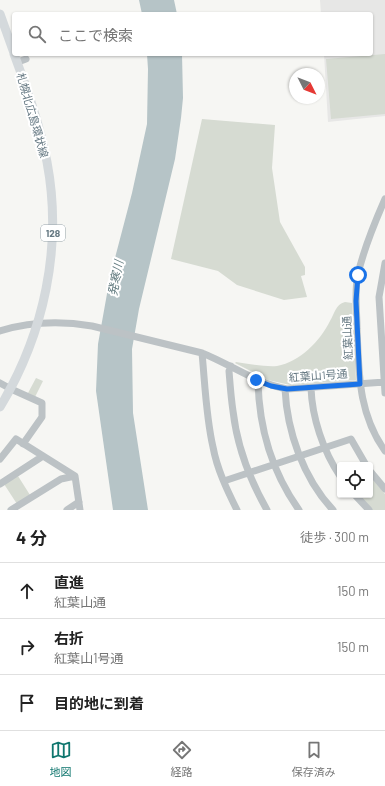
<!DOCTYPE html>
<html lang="ja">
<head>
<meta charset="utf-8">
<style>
  :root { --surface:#fff; --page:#f2f2f2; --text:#222; --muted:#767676; --line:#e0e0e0; --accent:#0f766e }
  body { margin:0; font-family:Barlow,"Noto Sans JP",sans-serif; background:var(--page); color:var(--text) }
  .controls { position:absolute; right:12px; bottom:12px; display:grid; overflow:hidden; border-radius:4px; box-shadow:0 1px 3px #0004 }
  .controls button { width:36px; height:36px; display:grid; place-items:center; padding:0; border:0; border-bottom:1px solid var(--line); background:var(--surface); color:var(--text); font:20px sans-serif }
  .compass { position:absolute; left:289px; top:68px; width:36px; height:36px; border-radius:50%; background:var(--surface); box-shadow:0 1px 3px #0004; rotate:132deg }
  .stop { position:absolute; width:12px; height:12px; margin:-9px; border:3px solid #1a73e8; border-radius:50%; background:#fff }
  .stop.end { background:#1a73e8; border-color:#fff; box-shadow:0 1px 4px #0008 }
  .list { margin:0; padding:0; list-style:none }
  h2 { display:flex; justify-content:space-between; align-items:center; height:52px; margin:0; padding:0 16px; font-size:17px }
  h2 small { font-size:13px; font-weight:400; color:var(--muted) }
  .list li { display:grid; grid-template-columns:26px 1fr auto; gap:12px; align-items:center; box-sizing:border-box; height:56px; padding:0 16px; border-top:1px solid var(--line) }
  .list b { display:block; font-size:15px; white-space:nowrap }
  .list p { margin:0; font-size:13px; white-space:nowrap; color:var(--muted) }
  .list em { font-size:13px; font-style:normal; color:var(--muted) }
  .icon { flex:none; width:22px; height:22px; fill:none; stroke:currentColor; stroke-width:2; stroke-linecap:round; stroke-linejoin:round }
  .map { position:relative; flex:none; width:385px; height:510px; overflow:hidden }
  .search { position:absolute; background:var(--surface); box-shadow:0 1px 3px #0004; left:12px; right:12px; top:12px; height:44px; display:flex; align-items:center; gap:10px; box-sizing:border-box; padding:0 14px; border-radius:4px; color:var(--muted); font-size:15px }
  .sheet { height:220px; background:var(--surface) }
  nav { display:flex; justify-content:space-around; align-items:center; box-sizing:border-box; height:56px; border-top:1px solid var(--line); background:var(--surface); font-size:11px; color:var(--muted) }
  nav a { display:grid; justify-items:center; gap:2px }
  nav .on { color:var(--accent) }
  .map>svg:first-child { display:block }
</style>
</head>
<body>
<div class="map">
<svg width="385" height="510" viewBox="0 0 385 510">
  <rect width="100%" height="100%" fill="#f6f6f3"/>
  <path fill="#e7e7e6" d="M320 0H385V116L328 122 324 54H371V14H321Z"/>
  <path fill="#d6dbd2" d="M385 54V114L331 119 326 59Z
    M202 119 275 125 272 168 280 222 305 267V275L301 276 307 297 284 300 237 285 218 271 171 259Z
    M345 302 352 303 356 380 290 385 268 380 235 363 236 362C248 364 266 367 277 366 300 362 320 341 330 321 335 313 335 305 345 302Z
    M36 378 43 381 35 397 28 393Z
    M18 476 30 495 17 504 4 484Z
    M370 476 385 494V510H371L358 495H370Z"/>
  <path fill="#b6c4c7" d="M139 0H174L177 14H142Z
    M147 54H182L183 98 181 118 175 159 139 309 132 349 133 413 148 510H113L96 391 98 344 110 277 132 193 147 124 148 69Z"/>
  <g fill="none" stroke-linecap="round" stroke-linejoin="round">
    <path stroke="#bcc2c5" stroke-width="7" d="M18 62 26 59
      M385 199C374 224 364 248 358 274 354 291 357 311 357 329 359 373 358 413 385 451
      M385 263 379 297 385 393
      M0 331C29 322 62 321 92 326L202 353C232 365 255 383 287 389L385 382
      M202 353C205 384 206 417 213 447 217 469 227 490 237 510
      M231 366 229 371C230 384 231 398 233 411 237 446 250 480 267 510
      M258 381C259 427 272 472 299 510
      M0 383 11 389 42 403V417L23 444
      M311 388C312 417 323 451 340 476
      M285 389C287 431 303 478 333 510
      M0 459 16 439 75 476 80 510
      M370 471 385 489
      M224 481 351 439 366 465
      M0 484 43 456
      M355 495 369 510
      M11 510 61 479 75 476
      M67 510 79 502"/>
    <path stroke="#d4d9dc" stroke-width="9" d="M0 14 14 53
      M0 407C44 334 63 247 47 162 40 125 27 89 14 54"/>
  </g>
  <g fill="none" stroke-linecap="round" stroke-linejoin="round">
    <path stroke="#1a73e8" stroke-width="5" d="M256 380 271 386 287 389 360 384 356 301 358 275"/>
  </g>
  <g text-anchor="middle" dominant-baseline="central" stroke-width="4" stroke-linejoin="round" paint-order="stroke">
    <rect fill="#fff" stroke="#94a1a8" stroke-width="1" x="41" y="225" width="24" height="16" rx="3"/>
    <g font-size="10" font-weight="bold" fill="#667983">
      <text x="53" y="233">128</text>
    </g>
    <g font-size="11" fill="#667983" stroke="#fff">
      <text transform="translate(33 115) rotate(74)">札幌北広島環状線</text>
      <text transform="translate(347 338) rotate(-92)">紅葉山通</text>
      <text transform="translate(318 375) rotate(-4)">紅葉山1号通</text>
    </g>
    <g font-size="12" font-style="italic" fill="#627b7f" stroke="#fff">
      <text transform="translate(115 278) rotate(-79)">発寒川</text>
    </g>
  </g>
</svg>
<div class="controls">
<button><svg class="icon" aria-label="locate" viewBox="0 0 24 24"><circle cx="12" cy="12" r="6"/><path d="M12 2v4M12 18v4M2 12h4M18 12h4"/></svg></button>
</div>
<svg class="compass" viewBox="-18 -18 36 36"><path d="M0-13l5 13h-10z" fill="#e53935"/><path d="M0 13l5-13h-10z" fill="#767676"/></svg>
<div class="stop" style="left:358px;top:275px"></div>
<div class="stop end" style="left:256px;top:380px"></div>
<div class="search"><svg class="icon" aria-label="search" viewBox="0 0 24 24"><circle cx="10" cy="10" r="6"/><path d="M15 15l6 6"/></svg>ここで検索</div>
</div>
<section class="sheet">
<h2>4 分<small>徒歩 · 300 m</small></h2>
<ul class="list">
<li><svg class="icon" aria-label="ahead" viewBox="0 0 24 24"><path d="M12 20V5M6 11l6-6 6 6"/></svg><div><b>直進</b><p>紅葉山通</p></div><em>150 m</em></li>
<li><svg class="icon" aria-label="right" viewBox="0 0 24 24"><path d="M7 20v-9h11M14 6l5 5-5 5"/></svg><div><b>右折</b><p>紅葉山1号通</p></div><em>150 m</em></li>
<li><svg class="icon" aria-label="arrive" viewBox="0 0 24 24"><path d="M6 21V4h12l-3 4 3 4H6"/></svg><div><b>目的地に到着</b></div></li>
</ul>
</section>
<nav>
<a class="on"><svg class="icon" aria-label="map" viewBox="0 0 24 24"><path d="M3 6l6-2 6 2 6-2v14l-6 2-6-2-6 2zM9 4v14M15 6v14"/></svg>地図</a>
<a><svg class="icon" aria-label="directions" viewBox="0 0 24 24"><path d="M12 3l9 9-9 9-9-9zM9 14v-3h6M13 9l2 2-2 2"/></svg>経路</a>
<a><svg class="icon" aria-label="saved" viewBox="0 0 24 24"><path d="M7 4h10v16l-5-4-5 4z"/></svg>保存済み</a>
</nav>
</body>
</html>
